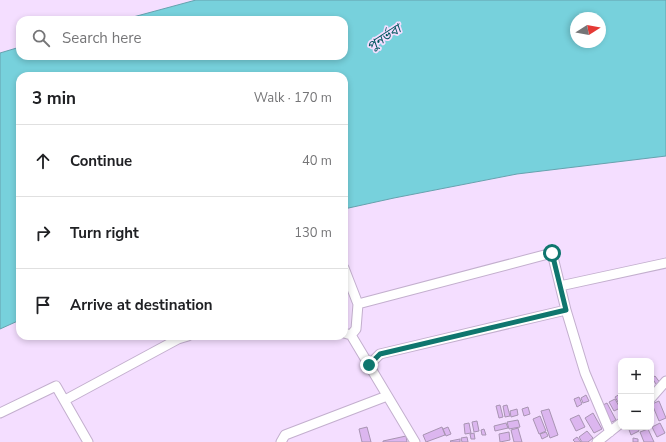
<!DOCTYPE html>
<html lang="en">
<head>
<meta charset="utf-8">
<style>
  :root { --surface:#fff; --page:#f6f6f6; --text:#202124; --muted:#757577; --line:#e0e0e0 }
  body { margin:0; font-family:"Nunito Sans","Noto Sans Bengali",sans-serif; background:var(--page); color:var(--text) }
  .controls { position:absolute; right:12px; bottom:12px; display:grid; overflow:hidden; border-radius:8px; box-shadow:0 2px 6px #0003 }
  .controls button { width:36px; height:36px; display:grid; place-items:center; padding:0; border:0; border-bottom:1px solid var(--line); background:var(--surface); color:var(--text); font:20px sans-serif }
  .compass { position:absolute; left:570px; top:12px; width:36px; height:36px; border-radius:50%; background:var(--surface); box-shadow:0 2px 6px #0003; rotate:79deg }
  .stop { position:absolute; width:12px; height:12px; margin:-9px; border:3px solid #0f766e; border-radius:50%; background:#fff }
  .stop.end { background:#0f766e; border-color:#fff; box-shadow:0 1px 4px #0008 }
  .list { margin:0; padding:0; list-style:none }
  h2 { display:flex; justify-content:space-between; align-items:center; height:52px; margin:0; padding:0 16px; font-size:17px }
  h2 small { font-size:13px; font-weight:400; color:var(--muted) }
  .list li { display:grid; grid-template-columns:26px 1fr auto; gap:12px; align-items:center; box-sizing:border-box; height:72px; padding:0 16px; border-top:1px solid var(--line) }
  .list b { display:block; font-size:15px; white-space:nowrap }
  .list em { font-size:13px; font-style:normal; color:var(--muted) }
  .icon { flex:none; width:22px; height:22px; fill:none; stroke:currentColor; stroke-width:2; stroke-linecap:round; stroke-linejoin:round }
  .map { position:relative; flex:none; width:666px; height:442px; overflow:hidden }
  .search { position:absolute; background:var(--surface); box-shadow:0 2px 6px #0003; left:16px; top:16px; width:332px; height:44px; display:flex; align-items:center; gap:10px; box-sizing:border-box; padding:0 14px; border-radius:12px; color:var(--muted); font-size:15px }
  .panel { position:absolute; background:var(--surface); box-shadow:0 2px 6px #0003; left:16px; top:72px; width:332px; height:268px; border-radius:12px }
  .map>svg:first-child { display:block }
</style>
</head>
<body>
<div class="map">
<svg width="666" height="442" viewBox="0 0 666 442">
  <rect width="100%" height="100%" fill="#f4deff"/>
  <path fill="#77d1dc" stroke="#66a2ae" fill-rule="evenodd" d="M196 0H666V156L517 174 394 198 344 209V76H20V320L0 329V53L20 47V56H344V20H122ZM576 18H600V42H576Z"/>
  <path fill="#dcb6ef" stroke="#a894b2" d="M655 376 661 384 658 387 652 378Z
    M620 394 621 396V407L615 397Z
    M586 395 589 401 583 403 581 398Z
    M579 397 582 404 577 407 574 399Z
    M615 399 620 408 614 411 609 402Z
    M659 401 666 418 659 421 652 404Z
    M607 403 616 420 610 423 601 406Z
    M500 405 503 417 499 418 496 406Z
    M507 405 510 416 505 417 503 406Z
    M528 407 530 414 524 416 522 409Z
    M517 409 518 415 511 417 510 411Z
    M549 409 558 435 550 438 541 411Z
    M593 413 602 429 594 433 585 418Z
    M579 415 585 427 576 431 570 419Z
    M540 416 546 431 539 434 533 419Z
    M518 420 520 427 509 429 507 422Z
    M477 421 479 431 474 432 472 422Z
    M469 423 471 433 465 434 464 424Z
    M506 423 508 428 495 431 494 426Z
    M660 423 665 433 657 437 652 427Z
    M367 427 371 442H362L359 429Z
    M442 427 445 435 426 442 423 435Z
    M448 427 451 434 446 436 443 429Z
    M628 427H637L639 431 631 435Z
    M518 428 522 442H514L511 430Z
    M484 429 486 435H482L481 430Z
    M648 429 654 442H644L640 432Z
    M587 431 593 438 588 442H582L579 437Z
    M509 432 510 440 500 442 499 434Z
    M546 432 548 436 542 439 540 434Z
    M474 433 475 439H471L470 434Z
    M406 436 407 442H383V441Z
    M467 437 468 442H462L461 438Z
    M577 437 581 442H575L573 440Z
    M633 438 638 439V442H633Z
    M460 439V442H451L450 441Z"/>
  <g fill="none" stroke-linecap="round" stroke-linejoin="round">
    <g stroke="#c3afce" stroke-width="11">
      <path id="street" d="M344 268 358 304
        M560 286 666 263
        M344 333 351 335 415 442
        M351 335 356 329 358 304 552 253 566 310
        M369 365 380 354 566 310 585 373 610 432
        M651 398 666 381
        M65 400 178 339 188 336
        M0 413 56 386 88 442
        M281 442 285 435 387 396
        M597 442 621 423"/>
    </g>
    <use href="#street" stroke="#fff" stroke-width="9"/>
  </g>
  <g fill="none" stroke-linecap="round" stroke-linejoin="round">
    <path stroke="#0f766e" stroke-width="5" d="M369 365 380 354 566 310 552 253"/>
  </g>
  <g text-anchor="middle" dominant-baseline="central" stroke-width="3.5" stroke-linejoin="round" paint-order="stroke">
    <g font-size="13" font-style="italic" fill="#00565d" stroke="#f4deff">
      <text transform="translate(384 38) rotate(-33)">পুনর্ভবা</text>
    </g>
  </g>
</svg>
<div class="controls">
<button>+</button>
<button>−</button>
</div>
<svg class="compass" viewBox="-18 -18 36 36"><path d="M0-13l5 13h-10z" fill="#e53935"/><path d="M0 13l5-13h-10z" fill="#757577"/></svg>
<div class="stop" style="left:552px;top:253px"></div>
<div class="stop end" style="left:369px;top:365px"></div>
<div class="search"><svg class="icon" aria-label="search" viewBox="0 0 24 24"><circle cx="10" cy="10" r="6"/><path d="M15 15l6 6"/></svg>Search here</div>
<section class="panel">
<h2>3 min<small>Walk · 170 m</small></h2>
<ul class="list">
<li><svg class="icon" aria-label="ahead" viewBox="0 0 24 24"><path d="M12 20V5M6 11l6-6 6 6"/></svg><div><b>Continue</b></div><em>40 m</em></li>
<li><svg class="icon" aria-label="right" viewBox="0 0 24 24"><path d="M7 20v-9h11M14 6l5 5-5 5"/></svg><div><b>Turn right</b></div><em>130 m</em></li>
<li><svg class="icon" aria-label="arrive" viewBox="0 0 24 24"><path d="M6 21V4h12l-3 4 3 4H6"/></svg><div><b>Arrive at destination</b></div></li>
</ul>
</section>
</div>
</body>
</html>
